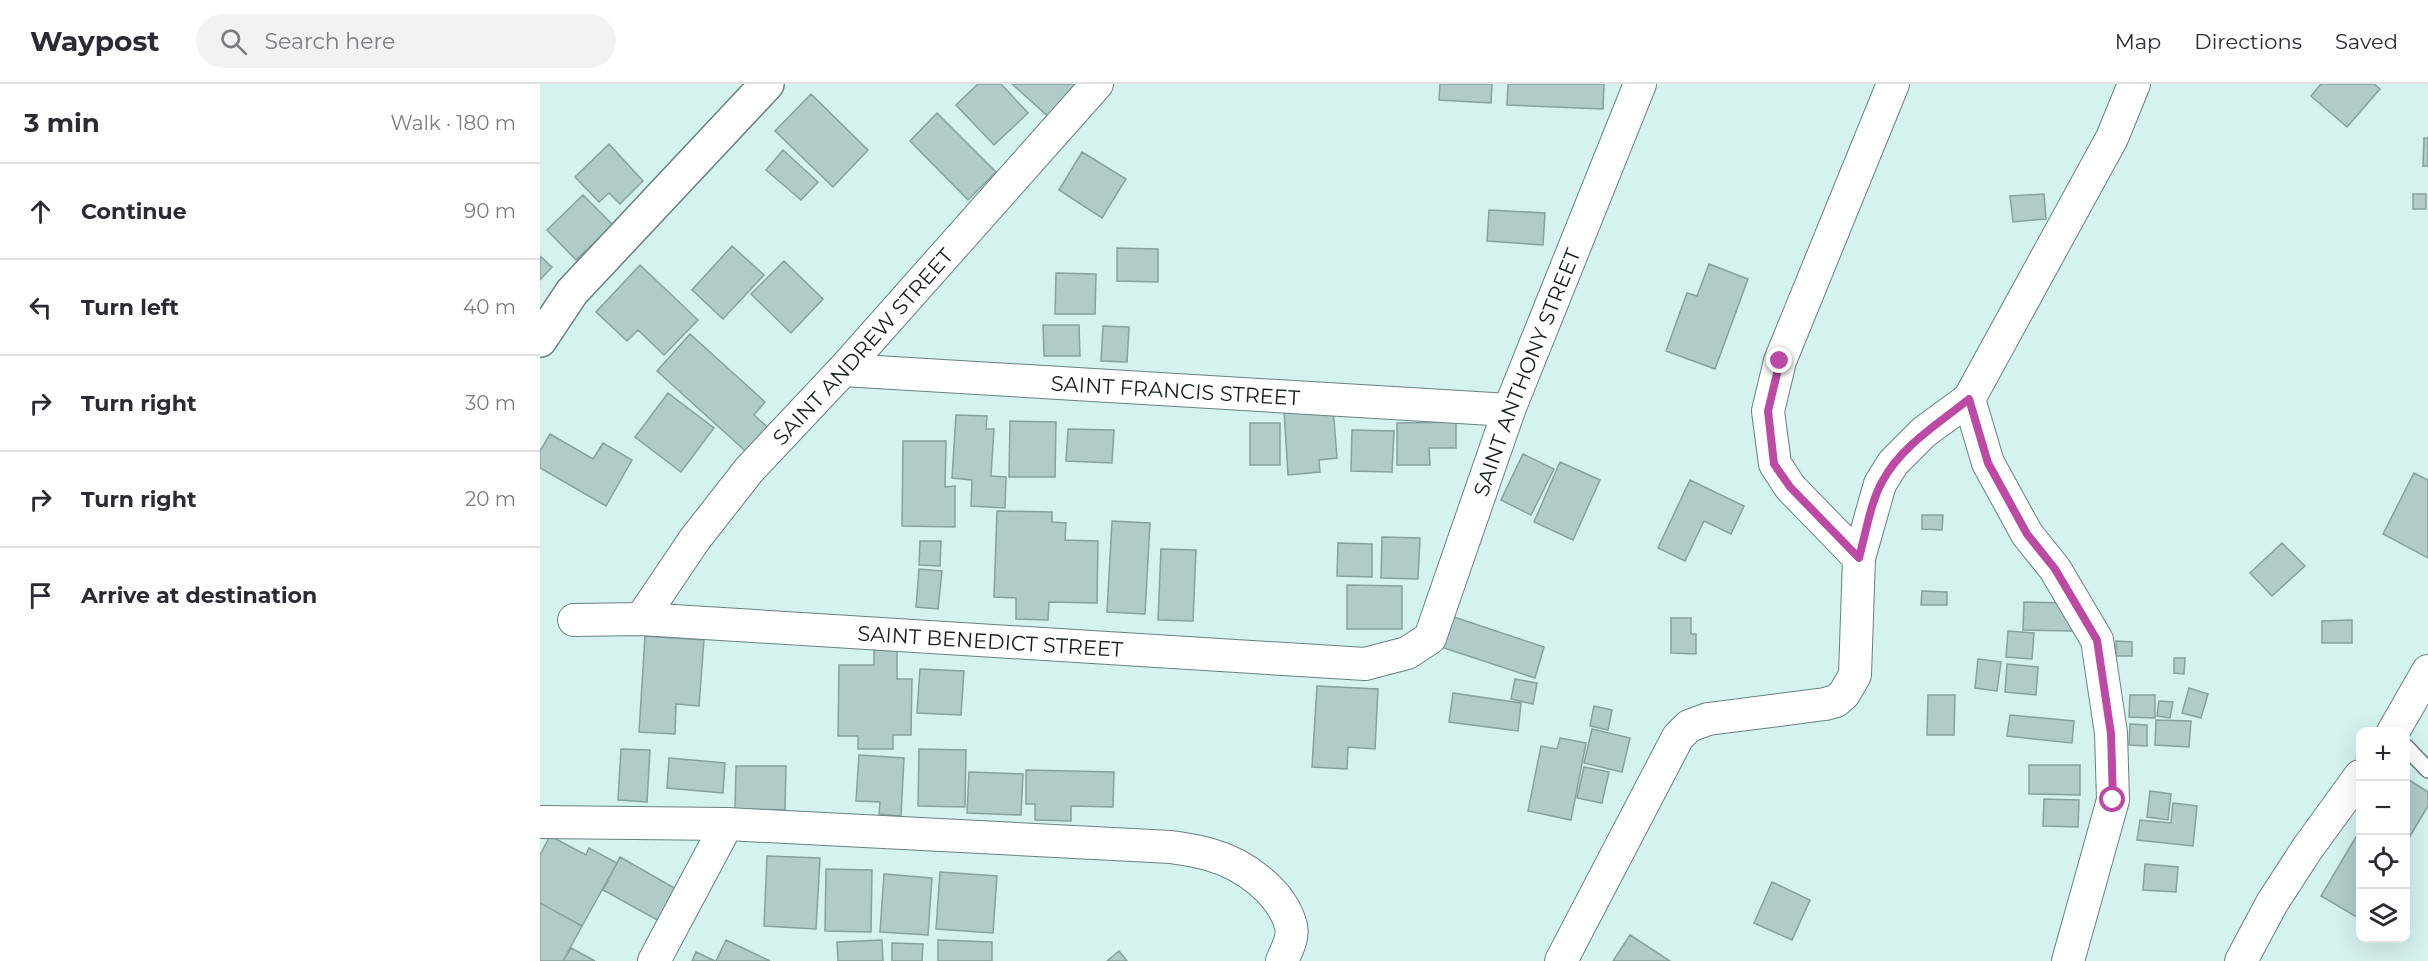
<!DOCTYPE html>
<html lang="en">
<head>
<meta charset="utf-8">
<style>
  :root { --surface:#fff; --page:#f2f2f3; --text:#2b2b33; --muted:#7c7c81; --line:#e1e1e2 }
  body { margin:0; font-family:Montserrat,sans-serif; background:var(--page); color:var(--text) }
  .controls { position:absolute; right:18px; bottom:18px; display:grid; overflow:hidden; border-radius:12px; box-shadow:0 6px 24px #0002 }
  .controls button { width:54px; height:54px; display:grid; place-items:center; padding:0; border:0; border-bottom:2px solid var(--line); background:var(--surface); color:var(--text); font:30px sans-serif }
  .stop { position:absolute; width:18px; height:18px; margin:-14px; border:4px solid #bc4aa5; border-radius:50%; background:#fff }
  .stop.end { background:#bc4aa5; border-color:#fff; box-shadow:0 2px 6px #0008 }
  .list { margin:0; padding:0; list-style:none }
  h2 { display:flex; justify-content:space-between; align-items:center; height:78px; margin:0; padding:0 24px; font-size:26px }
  h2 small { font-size:20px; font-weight:400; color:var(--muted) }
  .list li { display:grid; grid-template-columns:39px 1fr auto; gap:18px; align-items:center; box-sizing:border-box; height:96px; padding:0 24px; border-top:2px solid var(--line) }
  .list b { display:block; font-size:22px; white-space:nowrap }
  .list em { font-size:20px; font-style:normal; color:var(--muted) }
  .icon { flex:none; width:33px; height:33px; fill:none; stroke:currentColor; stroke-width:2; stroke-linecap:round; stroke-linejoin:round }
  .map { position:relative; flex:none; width:1888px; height:877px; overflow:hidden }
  header { display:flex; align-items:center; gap:36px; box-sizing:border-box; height:84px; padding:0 30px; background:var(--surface); border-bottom:2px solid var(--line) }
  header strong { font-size:28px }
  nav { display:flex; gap:33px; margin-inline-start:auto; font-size:21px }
  .search { width:420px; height:54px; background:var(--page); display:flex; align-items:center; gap:15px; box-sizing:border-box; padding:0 21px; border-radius:33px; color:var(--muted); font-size:22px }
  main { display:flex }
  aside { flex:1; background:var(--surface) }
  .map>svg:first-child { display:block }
</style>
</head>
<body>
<header>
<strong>Waypost</strong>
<div class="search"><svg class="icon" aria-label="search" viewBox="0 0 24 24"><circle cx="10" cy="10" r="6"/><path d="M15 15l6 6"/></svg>Search here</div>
<nav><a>Map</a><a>Directions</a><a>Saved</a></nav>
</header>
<main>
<aside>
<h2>3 min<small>Walk · 180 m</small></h2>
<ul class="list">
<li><svg class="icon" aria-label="ahead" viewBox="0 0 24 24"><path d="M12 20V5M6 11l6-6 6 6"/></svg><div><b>Continue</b></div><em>90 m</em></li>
<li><svg class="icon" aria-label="left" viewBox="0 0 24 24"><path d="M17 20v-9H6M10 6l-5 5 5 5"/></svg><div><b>Turn left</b></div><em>40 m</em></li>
<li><svg class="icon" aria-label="right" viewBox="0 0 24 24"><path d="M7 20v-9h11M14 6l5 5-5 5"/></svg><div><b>Turn right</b></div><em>30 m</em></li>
<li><svg class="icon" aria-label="right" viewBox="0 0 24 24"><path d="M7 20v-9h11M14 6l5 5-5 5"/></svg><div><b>Turn right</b></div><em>20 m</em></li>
<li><svg class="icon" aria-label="arrive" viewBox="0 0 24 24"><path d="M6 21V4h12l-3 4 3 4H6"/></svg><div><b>Arrive at destination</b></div></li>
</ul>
</aside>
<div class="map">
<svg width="1888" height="877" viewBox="0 0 1888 877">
  <rect width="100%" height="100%" fill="#d4f2ee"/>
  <path fill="#afccc8" stroke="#85a29e" stroke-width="1.5" d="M438 0H461L488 29 454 61 416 21Z
    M472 0H546L513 37Z
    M900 0H952L951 19 899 16Z
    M968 0H1064L1063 25 967 21Z
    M1781 0H1834L1840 5 1807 43 1771 12Z
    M271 10 328 66 293 103 235 47Z
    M397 29 456 88 428 116 370 57Z
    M1884 54H1888V82H1883Z
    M69 60 103 97 80 120 69 109 59 118 35 93Z
    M243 66 278 98 261 116 226 86Z
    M542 68 586 95 562 134 519 106Z
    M1504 110 1506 135 1473 138 1470 112Z
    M1873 110H1886V125H1873Z
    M43 111 73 141 36 176 7 146Z
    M949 126 1005 129 1003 161 947 157Z
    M192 162 224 191 183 235 152 206Z
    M577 164 618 165V198L577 197Z
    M0 172 12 183 0 196Z
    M244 177 283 215 251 249 211 210Z
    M1169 180 1208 195 1175 285 1126 267 1147 209 1157 212Z
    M100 181 158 236 124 271 98 246 87 257 56 228Z
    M516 189 556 190 555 230H515Z
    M503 241H539L540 272H504Z
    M563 242 589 243 587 278 561 277Z
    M150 250 225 318 214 331 234 349 212 373 117 287Z
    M128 309 174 344 141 388 95 353Z
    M793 323 797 374 779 376 780 388 748 391 744 326Z
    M416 331 447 332 446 345H454L451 392 466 393 465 424 431 422 432 396 412 394Z
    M470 337 516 338 515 393H469Z
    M916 338V364H889L890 381H857V339Z
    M710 339H740V381H710Z
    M528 345 574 346 572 379 526 377Z
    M812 346 854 347 852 388 811 387Z
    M10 350 53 375 63 359 92 376 66 422 0 384V367Z
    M363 357H406L405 403 415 402V443L362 442Z
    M983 370 1014 385 991 431 961 416Z
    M1020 378 1060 396 1033 456 994 438Z
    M1874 389 1888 396V474L1843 450Z
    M1150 396 1204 422 1191 450 1164 437 1145 477 1118 464Z
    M457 427 512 428V438L526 439 525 456 558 457 557 519 509 518 508 536 476 535V514L454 513Z
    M1382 431H1403L1402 446 1382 445Z
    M572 437 610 439 605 530 567 528Z
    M842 453 880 454 878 495 841 494Z
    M380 457H401L400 482 379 481Z
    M798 459 832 460V493L797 492Z
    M1742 459 1765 482 1732 512 1710 489Z
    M621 465 656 466 653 537 618 536Z
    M379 485 402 487 398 525 376 523Z
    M807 501 862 502V545H807Z
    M1382 507 1407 508V521H1381Z
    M1484 518 1533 519 1532 547 1483 546Z
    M908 531 1004 563 995 594 898 562Z
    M1131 534H1151V550H1156V570L1131 569Z
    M1812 536V559H1782V537Z
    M1468 547 1494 549 1492 575 1466 573Z
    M105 552 164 556 159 622 136 620 135 650 99 648Z
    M1576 557 1592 558V572H1576Z
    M334 560 357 561V595H372L371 651H353V665H318V652H298L299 581H334Z
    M1634 574H1645L1644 590 1634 589Z
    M1438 575 1461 578 1457 607 1435 604Z
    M1467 580 1498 583 1496 611 1465 608Z
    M380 585 424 587 421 631 377 629Z
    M975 595 997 599 993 620 971 615Z
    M777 602 838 605 835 665 808 663 807 685 772 683Z
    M1649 604 1668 610 1661 634 1642 629Z
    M913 609 981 619 978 647 909 638Z
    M1388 611H1415L1414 651H1387Z
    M1590 611H1615V634L1589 633Z
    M1619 617 1633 618 1630 634 1617 632Z
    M1054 622 1072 626 1068 646 1050 642Z
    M1470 631 1534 637 1532 659 1467 652Z
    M1616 636 1651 637 1649 663 1615 661Z
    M1590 640 1607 641V662L1589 661Z
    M1052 645 1090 654 1082 688 1044 679Z
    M1020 654 1046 659 1031 736 988 727 1001 662 1017 665Z
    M81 665 110 666 107 718 78 716Z
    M379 665 426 666 425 723 378 722Z
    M319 671 364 674 361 732 339 730 340 718 316 717Z
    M129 674 185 679 183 709 127 704Z
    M1489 681H1540V711L1489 710Z
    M196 682H246L245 726 195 725Z
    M1044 683 1069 688 1062 719 1037 714Z
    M486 686 574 688 573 723 531 722V737L495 736V720H486Z
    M429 688 483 690 481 731 427 729Z
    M1866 694 1888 708V722L1866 759Z
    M1610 707 1631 710 1628 736 1607 733Z
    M1504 715 1539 716 1538 743 1503 742Z
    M1633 719 1657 722 1653 762 1597 756 1600 736 1631 739Z
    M1820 746V835L1781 812Z
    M10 752 46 771 49 764 77 779 42 842 0 819V771Z
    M227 772 280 774 276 845 224 842Z
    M80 773 145 810 128 842 63 806Z
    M1605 780 1638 783 1636 808 1603 806Z
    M286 785 332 786 331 848 285 847Z
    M400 788 457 792 453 849 396 845Z
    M344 790 392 794 388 851 340 848Z
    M1232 798 1270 816 1252 856 1214 839Z
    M0 819 42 842 23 877H0Z
    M1090 851 1130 877H1073Z
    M186 856 230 877H176Z
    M342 856 343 877H298L297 858Z
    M398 856 452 858V877H398Z
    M352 859 383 860 382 877H352Z
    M31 864 55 877H23Z
    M579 867 587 877H567Z
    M156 868 175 877H152Z"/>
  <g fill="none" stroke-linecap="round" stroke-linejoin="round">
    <g stroke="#67827f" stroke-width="18">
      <path id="lane" d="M1866 663 1888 686"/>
    </g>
    <g stroke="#67827f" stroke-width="34">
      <g id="street">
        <path id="s1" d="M303 286 969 326"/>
        <path d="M1429 315 1448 379 1487 450 1515 485 1557 556 1571 649 1573 716 1528 877"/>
        <path d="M1319 474 1250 403 1235 380 1228 327 1240 277 1353 0"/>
        <path id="s2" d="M101 535 155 455 209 386 303 286 557 0"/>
        <path id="s3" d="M34 536 101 535 825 580 867 569 890 554 969 326 1100 0"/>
        <path d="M1853 648 1888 587"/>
        <path d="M0 738 187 740 631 763C644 765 658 767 671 771 704 780 742 808 751 842 754 854 746 867 742 877"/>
        <path d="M114 877 187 740"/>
        <path d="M1021 877 1138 653 1149 642 1168 635 1285 620 1296 617 1304 610 1315 591 1319 474 1340 400 1353 379 1384 348 1429 315 1572 54 1594 0"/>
        <path d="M1701 877 1732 819 1767 765 1820 692"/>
      </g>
    </g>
    <g stroke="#67827f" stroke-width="36">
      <path id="secondary" d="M0 256 32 208 227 0"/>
    </g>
    <use href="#lane" stroke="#fff" stroke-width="15"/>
    <use href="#street" stroke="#fff" stroke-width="32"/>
    <use href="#secondary" stroke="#fff" stroke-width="33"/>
  </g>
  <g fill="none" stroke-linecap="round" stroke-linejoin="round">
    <path stroke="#bc4aa5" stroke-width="8" d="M1240 277 1228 327 1234 380 1250 403 1319 474C1325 452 1331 417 1342 398 1361 362 1398 340 1429 315L1448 379 1487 450 1515 485 1557 556 1571 650 1573 716"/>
  </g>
  <g text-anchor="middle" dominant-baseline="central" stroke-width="4.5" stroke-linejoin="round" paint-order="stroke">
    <g font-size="21" fill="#141f1e" stroke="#d4f2ee">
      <text stroke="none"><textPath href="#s2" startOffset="352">SAINT ANDREW STREET</textPath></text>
      <text stroke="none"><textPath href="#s3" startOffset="1146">SAINT ANTHONY STREET</textPath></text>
      <text stroke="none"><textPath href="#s1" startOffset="333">SAINT FRANCIS STREET</textPath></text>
      <text stroke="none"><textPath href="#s3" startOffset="417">SAINT BENEDICT STREET</textPath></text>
    </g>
  </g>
</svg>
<div class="controls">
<button>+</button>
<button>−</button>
<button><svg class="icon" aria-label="locate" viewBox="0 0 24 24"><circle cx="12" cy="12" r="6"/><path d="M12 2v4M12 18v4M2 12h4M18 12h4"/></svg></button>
<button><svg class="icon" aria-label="layers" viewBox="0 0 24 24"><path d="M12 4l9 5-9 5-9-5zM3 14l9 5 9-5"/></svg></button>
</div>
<div class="stop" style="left:1573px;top:716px"></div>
<div class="stop end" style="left:1240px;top:277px"></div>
</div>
</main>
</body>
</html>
